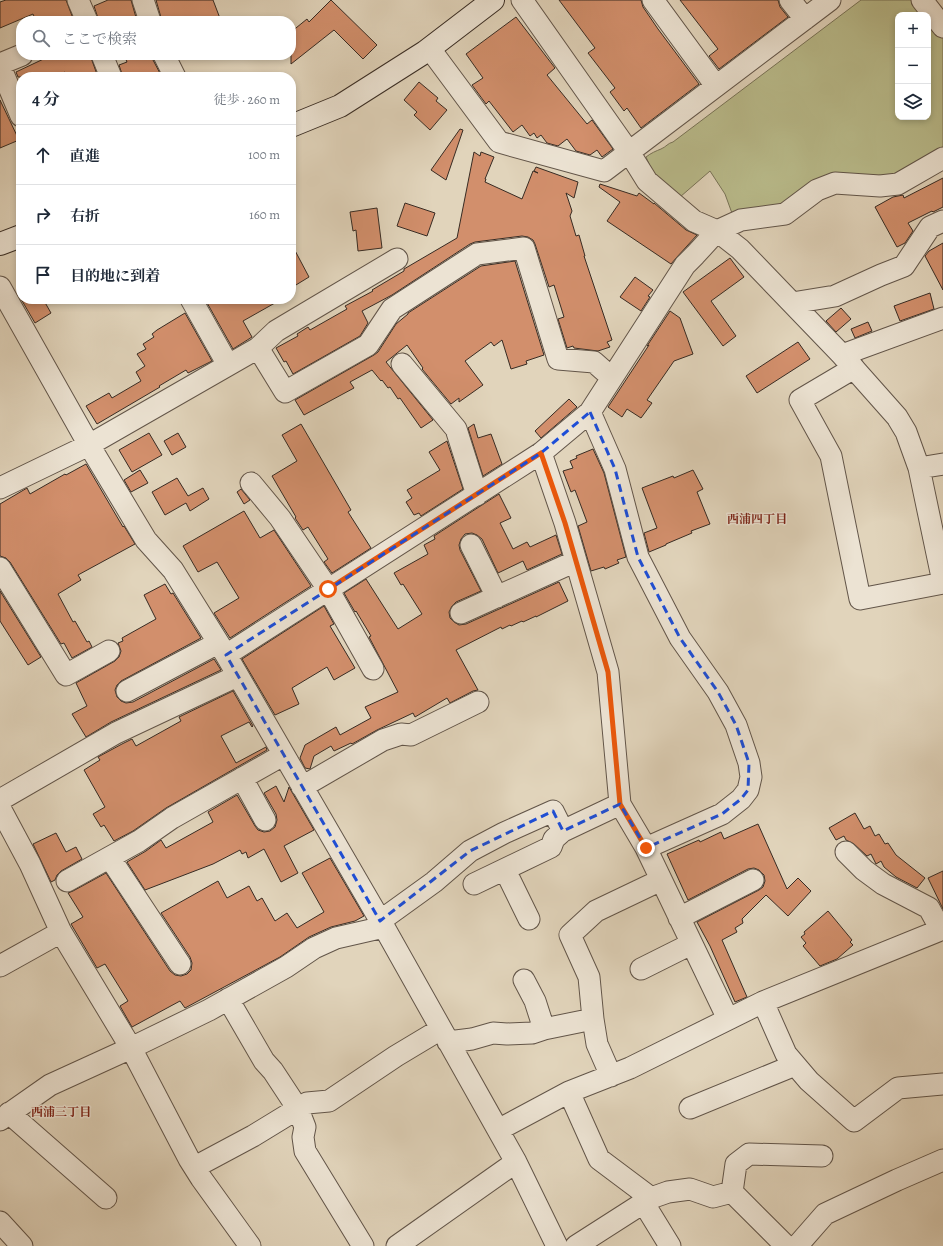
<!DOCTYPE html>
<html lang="ja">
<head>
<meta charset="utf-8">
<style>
  :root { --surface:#fff; --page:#f6f6f7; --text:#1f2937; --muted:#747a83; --line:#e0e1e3 }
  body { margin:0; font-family:Alegreya,"Noto Serif JP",serif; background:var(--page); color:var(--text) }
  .controls { position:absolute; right:12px; top:12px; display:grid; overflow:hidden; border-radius:8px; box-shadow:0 2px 6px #0003 }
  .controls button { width:36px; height:36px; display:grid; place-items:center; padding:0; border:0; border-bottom:1px solid var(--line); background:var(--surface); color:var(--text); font:20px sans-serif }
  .stop { position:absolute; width:12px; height:12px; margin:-9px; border:3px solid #ea580c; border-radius:50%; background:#fff }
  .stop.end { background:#ea580c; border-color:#fff; box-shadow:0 1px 4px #0008 }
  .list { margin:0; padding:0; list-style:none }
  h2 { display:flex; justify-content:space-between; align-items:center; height:52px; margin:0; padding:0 16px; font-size:17px }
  h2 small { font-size:13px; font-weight:400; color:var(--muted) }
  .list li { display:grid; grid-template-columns:26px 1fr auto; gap:12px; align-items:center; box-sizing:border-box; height:60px; padding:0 16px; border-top:1px solid var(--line) }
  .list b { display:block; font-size:15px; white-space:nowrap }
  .list em { font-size:13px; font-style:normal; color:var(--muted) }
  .icon { flex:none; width:22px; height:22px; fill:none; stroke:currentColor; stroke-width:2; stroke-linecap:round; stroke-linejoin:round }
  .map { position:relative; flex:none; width:943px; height:1246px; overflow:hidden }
  .search { position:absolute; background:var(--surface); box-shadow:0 2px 6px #0003; left:16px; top:16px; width:280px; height:44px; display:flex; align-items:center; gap:10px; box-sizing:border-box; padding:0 14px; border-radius:16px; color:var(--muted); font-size:15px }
  .panel { position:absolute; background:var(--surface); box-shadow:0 2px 6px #0003; left:16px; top:72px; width:280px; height:232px; border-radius:16px }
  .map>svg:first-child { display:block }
</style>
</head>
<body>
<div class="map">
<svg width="943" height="1246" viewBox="0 0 943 1246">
  <rect width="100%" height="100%" fill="#e1d4bb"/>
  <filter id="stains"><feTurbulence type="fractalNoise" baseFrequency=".005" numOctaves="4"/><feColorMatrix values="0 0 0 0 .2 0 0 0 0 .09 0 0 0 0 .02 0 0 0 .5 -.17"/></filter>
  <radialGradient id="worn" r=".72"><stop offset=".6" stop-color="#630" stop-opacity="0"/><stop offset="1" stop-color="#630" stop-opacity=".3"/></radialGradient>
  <path fill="#b9bb8b" stroke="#787357" d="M861 0H915L926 15H898V117H928V18L943 38V149L893 177H836L784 209 733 216 725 194 710 171 680 197 653 173 646 157C651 153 656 151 661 149 666 147 668 143 673 142Z"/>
  <path fill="#d28f6c" stroke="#372b23" d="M6 0H66L74 21H36L33 14 0 28V2Z
    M108 0H131L137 21H99L94 6Z
    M156 0H213L221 21H162Z
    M331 0 377 45 363 59 334 30 291 64V32L307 19 309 22Z
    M559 0H641L643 7 658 29 699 84 641 128 627 108 624 111 610 92 615 88 588 53 595 48Z
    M680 0H778L780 7 788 17 719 69 709 56 718 49Z
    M516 17 555 68 547 75 587 124 592 120 613 149 602 157 597 150 590 155 576 151 567 139 558 146 547 143 541 135 537 138 534 133 530 136 522 125 513 132 489 101 486 104 472 85 483 78 466 54Z
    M52 55H90L98 77H67L65 72 55 77H18L16 72Z
    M124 55H152L153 60 162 77H123L119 65 127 62Z
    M419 82 438 98 436 101 447 110 430 130 414 115 417 112 404 100Z
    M0 100 19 140 0 148Z
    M460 129 463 130 446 180 431 170Z
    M474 152 480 156 481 152 494 157 485 179H486L485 182 522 199 533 171 538 173 534 171 536 167 578 182 574 198 566 193 572 211 570 216 576 236 579 235 585 256H584L612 340 607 342 610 347 598 351 574 348 573 346 567 348 558 319 564 317 554 285 549 287 535 244 533 240 528 237 522 236 475 242 470 244 392 295 362 311 368 323 360 336 293 374 286 361 284 362 276 348 298 336 297 334 308 327 310 330 347 309 345 306 373 291 372 290 404 271V269L457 238Z
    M943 178V207L933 212 932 211 908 223 913 231 905 243 897 247 875 207 893 197 903 195 904 198Z
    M600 184 637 196 639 193 654 204V203L686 230 697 235 677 257 671 264 607 221 620 202 599 187Z
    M405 203 435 213 427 236 397 226Z
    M377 208 382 248 358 251 356 230 353 231 350 212Z
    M291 243 309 277 291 288Z
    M943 243V290L925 256 929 251Z
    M730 258 744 277 711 301 736 336 723 346 683 292Z
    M515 261 544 355 526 361 527 364 511 369 502 340 494 346 491 342 465 361 483 385 459 402V398L451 404 422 369 423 368 407 345 386 362 433 420 421 428 400 398 398 399 390 387 388 388 382 380 381 381 372 370 350 382 354 388 304 415 295 400 374 355 378 352 396 324 408 314V313L481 266Z
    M635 277 653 290 648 296 650 297 641 311 620 297Z
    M930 293 934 309 900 321 894 306Z
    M21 299H43L51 313 35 323Z
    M210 299H282L243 321 252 337 233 349 206 301Z
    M841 308 851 319 836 332 826 321Z
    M670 311 680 318 693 354 674 361 647 400 652 403 641 418 627 409 622 417 608 407 649 345 647 346Z
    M185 313 212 361 188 373 186 370 159 386 160 387 97 424 86 406 109 393 112 398 141 381 136 372 145 366 137 354 146 349 143 344 154 337 152 334 157 330Z
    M868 322 872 331 855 338 851 329Z
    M798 342 810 359 757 393 746 376Z
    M569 399 577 407 541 438 535 431Z
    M301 424 351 510 348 512 371 548 332 573 324 562 328 559 308 527 303 530 295 518 296 517 272 476 297 461 282 435Z
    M474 424 478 438 491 434 502 464 483 476 468 428Z
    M149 433 162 455 132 472 119 450Z
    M178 433 186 447 172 455 164 441Z
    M447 441 463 489 421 516 419 513 414 515 406 502 412 498 407 490 440 470 429 452Z
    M593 449 604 473 626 557 617 560 619 563 605 569 604 567 591 571 578 526 587 522 575 490 571 492 563 471 573 468 570 461 577 458 576 456Z
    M86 464 123 527 124 526 135 544 78 575 81 580 58 594 73 622 75 621 87 642 89 641 92 647 72 658 64 643 61 644 10 562 6 558 0 556V504L27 488 30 494 65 474 66 475Z
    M140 470 148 483 131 492 124 480Z
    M693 470 703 489 697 492 710 524 691 531 692 533 666 544V545L649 552 644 533 657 528 642 488 673 476 674 478Z
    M177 478 188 496 203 488 209 499 190 511 186 503 165 515 152 492Z
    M241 489 250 500 244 504 237 492Z
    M499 494 511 518 500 523 513 549 527 542 530 547 556 535 562 554 527 570 523 561 498 573 482 539 477 535 472 533 465 534 461 539 459 545 460 550 481 591 456 602 452 606 449 612 450 618 454 622 459 625 466 624 559 582 568 601 536 617V616L523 622 522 621 511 626 510 625 502 629 501 627 456 650 478 690 473 691 450 703 447 698 415 717 413 713 377 730 352 744 351 743 334 751 331 746 314 756 310 769 305 768 300 758 305 745 336 727 340 735 371 718 365 707 398 692 369 637 371 636 356 611 355 612 344 593 366 579 398 629 422 614 403 584 401 585 394 573 428 554 424 545 435 539 434 536Z
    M244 511 260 538 274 530 311 586 230 638 214 613 239 598 217 562 198 572 183 546Z
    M165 584 171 594 173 593 201 638 121 681 117 685 115 690 117 697 121 701 126 703 133 702 214 659 221 670 111 722 86 737 72 714 87 706 76 683 115 661 119 657 121 651 118 643 123 641 122 638 156 619 144 595Z
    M0 591 41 657 28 665 0 621Z
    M324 606 334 624 330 626 355 668 334 680 327 667 292 688 299 704 275 715 242 659Z
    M233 691 253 726 252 727 249 722 221 736 236 763 266 747 267 750 166 808 133 831 114 841 104 825 101 827 93 814 105 807 84 770 100 760 98 757 122 744 132 739 136 746 181 721 179 717Z
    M276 786 284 802 289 787 314 830 284 846 298 873 281 882 264 849 248 858 246 852 242 854 240 850 213 864 145 890 127 862 146 851 161 840 166 848 213 822 208 812 237 795 255 826 258 830 264 832 270 831 275 827 277 820 276 814 264 793Z
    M855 813 864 829 870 826 875 836 879 834 885 844 888 843 896 855 925 878 917 888 896 877 884 867 881 861 876 864 871 854 867 856 854 844 846 840 844 836 836 840 829 828Z
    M758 824 787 889 798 878 811 891 788 916 766 895 742 919 743 923 735 928 737 932 722 940 747 997 735 1002 710 946 697 922 759 890 763 887 765 881 764 875 759 870 754 868 748 869 688 900 667 854 699 840 700 842 721 832 724 839Z
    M56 833 66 852 76 847 82 859 61 871 57 875 55 880 51 882 33 844Z
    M330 858 364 916 355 921 331 927 309 937 280 957 185 1008 180 1001 132 1027 120 1006 128 1001 105 964 97 968 71 924 83 917 68 893 73 891 106 873 170 971 175 975 181 976 187 974 191 970 192 963 190 957 161 913 218 881 227 898 249 886 257 901 262 898 275 921 287 913 297 928 324 912 302 873Z
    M943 871V909L928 878Z
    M828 911 852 940 850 942 853 945 837 959 820 966 803 946 806 943 801 937 805 934 804 932Z"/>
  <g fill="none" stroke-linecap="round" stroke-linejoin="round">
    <g stroke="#625549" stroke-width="23">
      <path id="street" d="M78 0 87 21
        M143 0 150 21
        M653 0 716 86
        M790 0 805 19
        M922 0 943 27
        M430 49 499 142 604 171 830 0
        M102 55 111 77
        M164 55 175 77
        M0 64 22 55
        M0 66 21 116
        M943 158 898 184 880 186 835 183 817 190 785 214 741 220 717 231 740 249 842 355 897 417 906 432 919 468 943 582
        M0 287 89 445 146 540 173 570 226 655 384 927 516 1162 557 1246
        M191 299 228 365
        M792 303 835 296 881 275 904 266 930 227 943 221
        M258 348 285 392 368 345 392 309 477 254 524 248 558 359 594 362 611 377
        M842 355 943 318
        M402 364 456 429 477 495
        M854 368 800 400 831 456 860 599 943 583
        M590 412 615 469 638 557 680 638 718 692 736 725 749 763 751 777 748 790 741 799 722 814 646 848 728 1019
        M541 453 565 523 608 672 620 804 646 848
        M919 468 943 464
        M251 483 280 518 328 589 373 669
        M0 488 89 445 258 348 276 331 397 259
        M471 545 497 597
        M0 568 66 675 109 651
        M461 613 576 561
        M226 655 541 453 590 412 685 265 695 255 717 231 694 221 647 181 629 152 522 0
        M127 691 218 643
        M242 778 265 820
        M302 787 383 740 401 734 411 735 478 702
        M0 800 116 733 237 676
        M0 808 30 864 61 932 131 1048 189 1159 201 1178 250 1246
        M846 852 864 870 883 884 929 908 941 930
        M110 858 180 964
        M505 870 529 919
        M67 881 139 841 172 818 283 755
        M474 884 551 847 554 839 563 831
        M679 918 753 880
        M380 921 434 882 470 851 504 833 553 811 563 831 620 804
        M0 966 61 932
        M641 969 691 944
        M228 999 264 1061 273 1071 298 1109 305 1127 303 1137 305 1151 363 1246
        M763 1002 786 1054 809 1081 854 1121 898 1088 943 1084
        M544 1029 593 1019
        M448 1042 472 1039 493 1033 507 1034 532 1033 544 1029 535 1001 524 980
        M611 1076 597 1044 593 1019 589 977 570 935 596 911 661 880
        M569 1092 599 1159 651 1198
        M690 1108 795 1065
        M9 1113 106 1198
        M0 1120 50 1085 131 1048 209 1010 286 967 314 948 336 938 384 927
        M498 1130 569 1092 630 1068 763 1002 943 929
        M195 1167 253 1136 307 1103 329 1101 396 1056 441 1029
        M732 1192 736 1164 749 1154 822 1156
        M643 1202 670 1246
        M0 1222 22 1246
        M397 1246 516 1162
        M576 1246 651 1198 668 1192 690 1189 713 1197 732 1192 786 1246
        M797 1246 825 1214 897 1180 943 1160"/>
    </g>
    <g stroke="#372b23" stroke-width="24">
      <path id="secondary" d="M291 126 340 106 425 52 493 0
        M0 244 21 236"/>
    </g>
    <use href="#street" stroke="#ece3d3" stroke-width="21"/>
    <use href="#secondary" stroke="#ece3d3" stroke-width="22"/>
  </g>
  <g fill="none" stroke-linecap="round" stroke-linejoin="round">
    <path stroke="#ea580c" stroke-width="5" d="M328 589 541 453 565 523 608 672 620 804 646 848"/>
  </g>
  <path fill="none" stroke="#1d4ed8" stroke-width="3" stroke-dasharray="8 5" stroke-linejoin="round" d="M590 412 615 469 638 557 680 638 718 692 736 725 749 763 748 790 741 799 722 814 646 848 620 804 563 831 553 811 470 851 380 921 226 655 541 453Z"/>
  <g text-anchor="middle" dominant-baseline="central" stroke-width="3" stroke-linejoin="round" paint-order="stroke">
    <g font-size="12" font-weight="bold" fill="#7a1f14" stroke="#ece3d3">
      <text x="757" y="519">西浦四丁目</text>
      <text x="61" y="1112">西浦三丁目</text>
    </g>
  </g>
  <rect width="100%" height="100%" filter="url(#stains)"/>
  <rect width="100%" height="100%" fill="url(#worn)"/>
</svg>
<div class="controls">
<button>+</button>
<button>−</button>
<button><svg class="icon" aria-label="layers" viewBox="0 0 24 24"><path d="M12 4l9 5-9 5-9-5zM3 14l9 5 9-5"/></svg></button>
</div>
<div class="stop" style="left:328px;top:589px"></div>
<div class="stop end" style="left:646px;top:848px"></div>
<div class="search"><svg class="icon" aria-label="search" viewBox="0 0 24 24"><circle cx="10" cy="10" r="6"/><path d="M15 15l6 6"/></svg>ここで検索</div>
<section class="panel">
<h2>4 分<small>徒歩 · 260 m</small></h2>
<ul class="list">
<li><svg class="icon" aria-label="ahead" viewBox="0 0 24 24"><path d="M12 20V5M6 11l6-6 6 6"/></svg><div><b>直進</b></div><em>100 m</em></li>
<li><svg class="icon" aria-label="right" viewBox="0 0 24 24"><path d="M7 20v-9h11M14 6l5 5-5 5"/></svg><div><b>右折</b></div><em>160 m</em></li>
<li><svg class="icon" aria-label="arrive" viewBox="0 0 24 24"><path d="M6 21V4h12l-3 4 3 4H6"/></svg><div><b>目的地に到着</b></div></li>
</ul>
</section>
</div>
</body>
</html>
